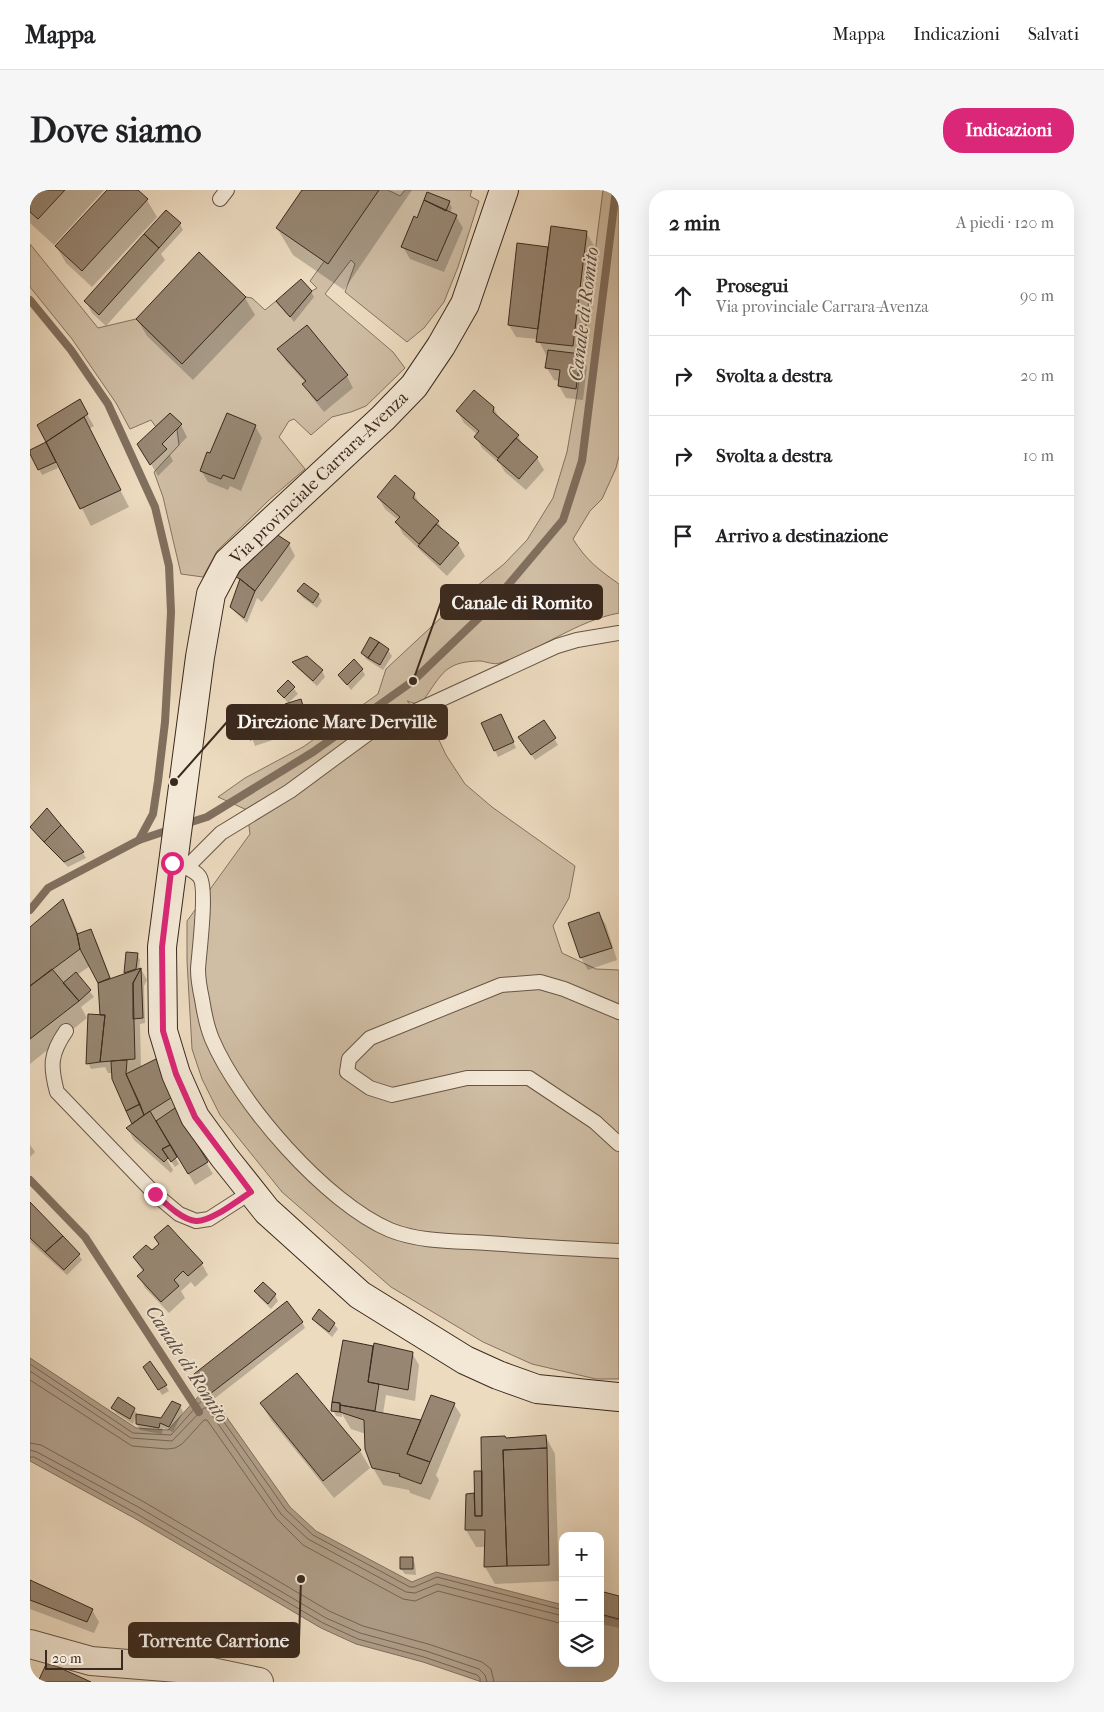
<!DOCTYPE html>
<html lang="it">
<head>
<meta charset="utf-8">
<style>
  :root { --surface:#fff; --page:#f6f6f6; --text:#202124; --muted:#757577; --line:#e0e0e0; --accent:#db2777 }
  body { margin:0; font-family:"IM FELL French Canon",serif; background:var(--page); color:var(--text) }
  .controls { position:absolute; right:15px; bottom:15px; display:grid; overflow:hidden; border-radius:10px; box-shadow:0 5px 20px #0002 }
  .controls button { width:45px; height:45px; display:grid; place-items:center; padding:0; border:0; border-bottom:1px solid var(--line); background:var(--surface); color:var(--text); font:25px sans-serif }
  .scale { position:absolute; left:15px; bottom:12px; width:78px; box-sizing:border-box; padding-left:5px; border:2px solid #3a291e; border-top:0; font-size:14px; line-height:18px; white-space:nowrap; color:#3a291e; -webkit-text-stroke:4px #f3e8d6; paint-order:stroke }
  .stop { position:absolute; width:15px; height:15px; margin:-11px; border:4px solid #db2777; border-radius:50%; background:#fff }
  .stop.end { background:#db2777; border-color:#fff; box-shadow:0 1px 5px #0008 }
  .list { margin:0; padding:0; list-style:none }
  h2 { display:flex; justify-content:space-between; align-items:center; height:65px; margin:0; padding:0 20px; font-size:21px }
  h2 small { font-size:16px; font-weight:400; color:var(--muted) }
  .list li { display:grid; grid-template-columns:32px 1fr auto; gap:15px; align-items:center; box-sizing:border-box; height:80px; padding:0 20px; border-top:1px solid var(--line) }
  .list b { display:block; font-size:19px; white-space:nowrap }
  .list p { margin:0; font-size:16px; white-space:nowrap; color:var(--muted) }
  .list em { font-size:16px; font-style:normal; color:var(--muted) }
  .icon { flex:none; width:28px; height:28px; fill:none; stroke:currentColor; stroke-width:2; stroke-linecap:round; stroke-linejoin:round }
  .map { position:relative; flex:none; width:589px; height:1492px; overflow:hidden; border-radius:20px }
  header { display:flex; align-items:center; gap:30px; box-sizing:border-box; height:70px; padding:0 25px; background:var(--surface); border-bottom:1px solid var(--line) }
  header strong { font-size:24px }
  nav { display:flex; gap:28px; margin-inline-start:auto; font-size:18px }
  .intro { display:flex; align-items:center; justify-content:space-between; box-sizing:border-box; height:120px; padding:0 30px }
  h1 { margin:0; font-size:35px }
  .button { padding:12px 22px; border-radius:20px; background:var(--accent); color:#fff; font-size:18px; font-weight:700 }
  main { display:flex; gap:30px; padding:0 30px }
  aside { flex:1; background:var(--surface); border-radius:20px; box-shadow:0 5px 20px #0002 }
  .map>svg:first-child { display:block }
</style>
</head>
<body>
<header>
<strong>Mappa</strong>
<nav><a>Mappa</a><a>Indicazioni</a><a>Salvati</a></nav>
</header>
<div class="intro"><h1>Dove siamo</h1><a class="button">Indicazioni</a></div>
<main>
<div class="map">
<svg width="589" height="1492" viewBox="0 0 589 1492">
  <rect width="100%" height="100%" fill="#eddbc0"/>
  <filter id="stains"><feTurbulence type="fractalNoise" baseFrequency=".004" numOctaves="4"/><feColorMatrix values="0 0 0 0 .2 0 0 0 0 .09 0 0 0 0 .02 0 0 0 .5 -.17"/></filter>
  <radialGradient id="worn" r=".72"><stop offset=".6" stop-color="#630" stop-opacity="0"/><stop offset="1" stop-color="#630" stop-opacity=".3"/></radialGradient>
  <path fill="#cfbda4" stroke="#847361" d="M346 0H358L370 6 375 0H442L440 6 449 11 428 77 414 112 394 138 377 152 315 102 325 74 321 70 295 104 363 162 375 178 336 216 321 222 302 227 281 245 264 229 259 231 249 247 275 279 239 310 187 361 173 387 151 384 133 307 124 282 149 255 147 240 151 234 140 223 126 237 121 230 100 239 86 213 42 149 0 97V54L68 138 106 129 152 174 216 107 222 108 235 120 246 111 260 127 282 101 287 98 280 91Z
    M573 0H589V266L586 278 572 309 560 321 543 349C556 370 569 380 589 394V423C546 431 511 460 470 473 464 475 457 472 451 471 442 471 429 472 421 477 410 482 398 505 390 515L377 511 402 535 416 565 435 594 462 617 545 676 539 708 523 736 532 763 566 779 589 780V1189H566L502 1174 453 1152 361 1097 252 1002 190 925 172 889 162 859 157 771V731L220 644 217 620 188 607 215 588 273 557 348 504 356 479 431 409 474 374 497 350 523 308 537 262 547 204Z"/>
  <path fill="#b09e89" stroke="#816f5e" d="M0 1168 106 1238 138 1240 176 1198 260 1317 286 1341 382 1392 406 1382 533 1415V1473H570V1425L589 1430V1492H452L393 1472 326 1454 291 1438 104 1328 0 1271Z"/>
  <path fill="#0003" d="M0 0H74L24 55 0 33Z
    M78 0H107L117 10 127 27 62 97 36 73 26 56Z
    M274 0H382L314 100 263 65 247 38Z
    M419 12 422 18 420 23 426 26 433 38 414 82 380 69 373 57Z
    M150 34 153 40 131 64 135 70 76 136 62 123 56 111Z
    M556 42 566 59 553 170 557 177 553 210 536 208 529 196 530 191 524 190 517 178 518 169 508 149 486 147 479 135 517 58 519 61Z
    M281 102 284 107 264 132 248 111Z
    M215 108 225 125 163 190 117 146 107 129Z
    M249 159 317 186 323 198 294 222 281 206 274 194 276 193 256 171Z
    M49 211 64 236 59 239 99 317 61 336 25 266 23 267 28 278 12 285 0 261 18 252 8 235Z
    M464 218 470 230 488 246 494 257 507 268 514 280 496 300 475 282 470 274 452 258 446 247 448 245 434 233 427 221Z
    M151 235 157 247 140 265 143 271 128 286 116 266Z
    M225 236 232 248 211 301 200 296 198 300 178 292 171 280 181 265Z
    M384 304 391 316 408 332 414 342 428 354 435 366 417 386 373 344 367 333 368 330 355 319 348 307Z
    M259 354 265 366 232 412 227 408 217 433 205 422 201 416 210 392 207 387Z
    M274 395 288 405 292 411 287 418 272 407 268 401Z
    M358 460 362 466 353 480 336 469 332 463Z
    M277 467 292 481 295 487 287 496 267 478 264 473Z
    M332 479 335 485 321 500 310 485Z
    M258 491 268 504 258 513 248 501Z
    M271 511 277 525 263 528 257 515Z
    M234 518 246 549 225 556 213 524Z
    M474 532 486 558 468 567 453 533Z
    M514 532 528 555 505 570 493 553Z
    M17 620 53 663 56 668 38 677 5 643 1 637Z
    M32 711 42 728 49 745 60 740 67 752 81 789 95 784 98 763 107 764 110 770 109 780 111 779 117 790 114 796 115 833 110 834 111 878 126 871 150 918 145 921 183 984 165 995 148 966 145 967 149 974 145 977 138 967 136 968 143 980 141 983 104 950 98 939 103 934 84 889 83 883H78L75 877 61 879 58 873 72 826 69 792 60 776 47 785 64 807 51 817 57 828 0 874V739Z
    M569 724 576 735 587 770 558 780 551 768 540 734Z
    M0 955 5 962 0 967Z
    M0 1014 49 1065 52 1070 37 1085 0 1052Z
    M125 1048 172 1074 178 1085 165 1097 161 1092 151 1101 155 1108 139 1123 115 1098 109 1086 113 1082 104 1068 122 1062 129 1055Z
    M226 1101 245 1105 248 1111 241 1119 229 1107Z
    M284 1129 304 1134 308 1139 302 1147 287 1134Z
    M272 1132 275 1138 184 1209 169 1190Z
    M314 1152 382 1163 389 1175 385 1211 356 1205 353 1224 392 1231 424 1214 431 1225 406 1285 409 1290 400 1310 380 1303 379 1300 353 1295 343 1278 336 1244 321 1239 312 1224V1227L306 1226 303 1220Z
    M120 1173 136 1196 139 1201 132 1205 115 1177Z
    M231 1213 330 1261 340 1278 304 1308 241 1230Z
    M150 1216 153 1222 143 1242 133 1238 132 1244 110 1240 107 1234V1225L103 1234 86 1223 83 1218 104 1219 108 1226 131 1229Z
    M516 1247 525 1264 529 1391 465 1394 455 1377 456 1357H446L436 1340 444 1304 446 1308 453 1282 475 1250Z
    M382 1368 385 1374 386 1385 375 1384 371 1379Z
    M0 1392 62 1420 69 1432 64 1443 0 1419Z
    M570 1403 589 1407V1438L570 1434Z"/>
  <g fill="none" stroke-linecap="round" stroke-linejoin="round">
    <path stroke="#756454" stroke-width="1" d="M0 1174 103 1243 141 1245 174 1208H177L256 1320 283 1345 380 1397H384L407 1387 533 1420
      M0 1181 101 1248 142 1251 174 1218H177L251 1324 278 1349 376 1402 385 1403 407 1394 533 1426
      M0 1190 102 1256 137 1259 145 1258 152 1254 174 1230H177L246 1328 273 1355 373 1409 385 1411 408 1401 533 1434
      M0 1253 11 1255 114 1312 299 1421 333 1436 398 1454 452 1472 461 1479 464 1492
      M0 1260 7 1262 110 1318 296 1428 330 1443 396 1461 449 1479 455 1485 457 1492
      M0 1267H4L107 1324 293 1433 328 1449 394 1467 447 1485 450 1488V1492"/>
    <path stroke="#816f5e" stroke-width="8" d="M0 110 41 160 78 214 125 317 139 376 141 422 139 462 135 532 128 591 123 624 109 650
      M152 635 177 627 283 562 383 491 457 420 533 330 552 271 586 0
      M0 720 18 698 109 650 142 639
      M0 990 55 1047 169 1222"/>
  </g>
  <path fill="#978672" stroke="#3a291e" d="M0 0H35L8 29 0 22Z
    M77 0H108L118 9 52 81 25 56Z
    M272 0H349L298 74 246 38Z
    M397 2 420 11 416 21 394 10Z
    M394 10 427 25 407 71 371 57 384 26 387 28Z
    M136 20 151 33 129 58 114 44Z
    M521 36 557 41 543 156 506 152Z
    M114 44 129 58 69 125 54 111Z
    M487 53 518 57 508 139 478 135Z
    M169 62 216 107 152 174 106 129Z
    M271 89 282 101 260 127 246 111Z
    M277 135 318 185 287 211 272 194 276 191 247 159Z
    M518 160 551 164 546 199 528 196 530 180 515 178Z
    M444 200 464 217 463 222 489 245 468 268 444 247 449 241 426 221Z
    M50 209 58 224 16 252 7 235Z
    M140 223 152 234 132 254 137 259 120 275 107 254Z
    M197 223 226 235 204 289 193 285 191 289 170 281 177 262 180 263Z
    M54 227 91 300 50 319 16 252Z
    M486 248 508 267 489 289 467 270Z
    M16 252 26 272 8 280 0 264V260Z
    M365 285 385 303 383 308 409 331 389 354 365 332 370 327 347 307Z
    M406 334 429 353 410 375 388 356Z
    M243 342 260 353 225 401 210 389 206 387 230 352Z
    M210 389 225 401 214 428 200 417Z
    M274 393 289 404 283 413 267 401Z
    M340 447 349 452 338 468 331 463Z
    M349 452 359 459 350 475 338 468Z
    M277 466 293 480 283 491 262 472Z
    M324 469 333 479 317 495 308 485Z
    M258 490 265 497 254 508 247 501Z
    M271 509 274 519 258 523 255 514Z
    M235 516 243 544 220 550 212 523Z
    M471 524 484 552 464 561 451 533Z
    M514 530 526 548 501 565 488 547Z
    M17 618 31 635 14 652 0 637Z
    M31 635 54 662 34 672 14 652Z
    M33 709 47 744 50 759 0 796V737Z
    M569 722 582 758 550 768 538 733Z
    M61 739 80 788 68 793 50 759 47 744Z
    M96 762 108 763 106 779 94 783Z
    M111 778 103 793 105 869 70 872 75 825H70L68 793Z
    M111 778 113 828 103 829V793Z
    M22 779 49 811 0 849V796Z
    M46 782 61 800 49 811 33 793Z
    M58 824 75 825 70 872 56 874Z
    M126 869 144 906 114 925 96 884Z
    M97 870 96 884 110 914 96 921 82 889 81 871Z
    M110 914 114 925 102 934 96 921Z
    M145 918 178 972 158 984 126 931Z
    M120 921 140 955 132 959 138 968 134 972 96 938Z
    M140 955 147 967 141 972 132 959Z
    M0 1012 33 1046 15 1062 0 1048Z
    M138 1035 173 1073 158 1086 153 1081 144 1090 149 1096 131 1112 107 1086 114 1080 103 1067 116 1055 122 1060 129 1054 124 1047Z
    M33 1046 50 1064 34 1080 15 1062Z
    M233 1092 246 1104 238 1114 224 1101Z
    M257 1111 273 1132 180 1204 164 1184Z
    M289 1119 305 1133 299 1142 282 1129Z
    M313 1150 343 1156 338 1192 349 1194 345 1221 310 1215V1213L302 1212Z
    M344 1153 383 1162 378 1200 338 1192Z
    M120 1171 137 1195 128 1200 113 1177Z
    M267 1183 331 1260 293 1291 230 1213Z
    M401 1205 425 1213 400 1272 377 1264Z
    M88 1207 105 1218 100 1229 81 1218Z
    M142 1211 151 1215 139 1237 130 1233 129 1238 106 1234V1224L131 1228Z
    M302 1212 310 1213V1222L301 1221Z
    M310 1215 391 1230 377 1264 400 1272 391 1294 369 1286 370 1284 342 1278 335 1259 334 1230 310 1222Z
    M516 1245 517 1258 473 1260 477 1376 454 1377 455 1340H435L436 1304 444 1303 445 1326H452L451 1247 475 1246 476 1248Z
    M517 1258 519 1375 477 1376 473 1260Z
    M444 1281H452V1326H445Z
    M370 1367H383V1379H370Z
    M0 1390 63 1419 57 1432 0 1410Z
    M570 1401 589 1406V1429L570 1424Z
    M17 1472 61 1492H8Z"/>
  <g fill="none" stroke-linecap="round" stroke-linejoin="round">
    <g stroke="#675646" stroke-width="16">
      <path id="lane" d="M190 9 197 0
        M142 673C151 676 162 678 169 686 178 696 169 762 168 779 168 789 170 800 172 809 174 822 177 837 182 849 209 913 296 1013 360 1040 390 1052 424 1051 457 1053 501 1056 545 1059 589 1061
        M157 677 191 643 260 601 340 542 527 456 547 450 589 443
        M589 822 534 799 510 792 471 795 340 848 319 869 317 882 340 898 362 905 437 888H499L565 932 589 954
        M36 841C20 864 20 876 27 902L125 1004 149 1024 166 1031 179 1029 221 1002"/>
    </g>
    <g stroke="#675646" stroke-width="30">
      <path id="street" d="M0 1454 61 1471 172 1480 229 1492"/>
    </g>
    <g stroke="#3a291e" stroke-width="30">
      <path id="secondary" d="M474 0 435 114 411 156 384 196 353 228 198 372 181 404 170 467 132 757 133 841 146 884 165 927 194 967 237 1021 330 1105 435 1170 468 1185 507 1199 589 1207"/>
    </g>
    <use href="#lane" stroke="#f3e8d6" stroke-width="14"/>
    <use href="#street" stroke="#f3e8d6" stroke-width="28"/>
    <use href="#secondary" stroke="#f3e8d6" stroke-width="28"/>
  </g>
  <g fill="none" stroke-linecap="round" stroke-linejoin="round">
    <path stroke="#db2777" stroke-width="6" d="M125 1004C135 1013 152 1030 166 1031 181 1032 208 1010 221 1002L165 927 146 884 133 841 132 757 142 673"/>
  </g>
  <g text-anchor="middle" dominant-baseline="central" stroke-width="4" stroke-linejoin="round" paint-order="stroke">
    <g font-size="18" fill="#3a291e" stroke="#f3e8d6">
      <text transform="translate(289 288) rotate(-44)">Via provinciale Carrara-Avenza</text>
    </g>
    <g font-size="19" font-style="italic" fill="#5d4c3e" stroke="#f3e8d6">
      <text transform="translate(554 124) rotate(-83)">Canale di Romito</text>
      <text transform="translate(157 1174) rotate(57)">Canale di Romito</text>
    </g>
  </g>
  <path fill="none" stroke="#3a291e" stroke-width="2" d="M383 491L411 412M144 592L197 532M271 1389L269 1450"/>
  <g fill="#3a291e" stroke="#f3e8d6" stroke-width="2">
    <circle cx="383" cy="491" r="5"/>
    <circle cx="144" cy="592" r="5"/>
    <circle cx="271" cy="1389" r="5"/>
  </g>
  <g fill="#3a291e" stroke="#3a291e" stroke-width="2">
    <rect x="411" y="395" width="161" height="34" rx="5"/>
    <rect x="197" y="515" width="220" height="34" rx="5"/>
    <rect x="99" y="1433" width="170" height="34" rx="5"/>
  </g>
  <g font-size="19" text-anchor="middle" font-weight="bold" fill="#fff">
    <text x="492" y="419">Canale di Romito</text>
    <text x="307" y="538">Direzione Mare Dervillè</text>
    <text x="184" y="1457">Torrente Carrione</text>
  </g>
  <rect width="100%" height="100%" filter="url(#stains)"/>
  <rect width="100%" height="100%" fill="url(#worn)"/>
</svg>
<div class="controls">
<button>+</button>
<button>−</button>
<button><svg class="icon" aria-label="layers" viewBox="0 0 24 24"><path d="M12 4l9 5-9 5-9-5zM3 14l9 5 9-5"/></svg></button>
</div>
<div class="scale">20 m</div>
<div class="stop" style="left:142px;top:673px"></div>
<div class="stop end" style="left:125px;top:1004px"></div>
</div>
<aside>
<h2>2 min<small>A piedi · 120 m</small></h2>
<ul class="list">
<li><svg class="icon" aria-label="ahead" viewBox="0 0 24 24"><path d="M12 20V5M6 11l6-6 6 6"/></svg><div><b>Prosegui</b><p>Via provinciale Carrara-Avenza</p></div><em>90 m</em></li>
<li><svg class="icon" aria-label="right" viewBox="0 0 24 24"><path d="M7 20v-9h11M14 6l5 5-5 5"/></svg><div><b>Svolta a destra</b></div><em>20 m</em></li>
<li><svg class="icon" aria-label="right" viewBox="0 0 24 24"><path d="M7 20v-9h11M14 6l5 5-5 5"/></svg><div><b>Svolta a destra</b></div><em>10 m</em></li>
<li><svg class="icon" aria-label="arrive" viewBox="0 0 24 24"><path d="M6 21V4h12l-3 4 3 4H6"/></svg><div><b>Arrivo a destinazione</b></div></li>
</ul>
</aside>
</main>
</body>
</html>
